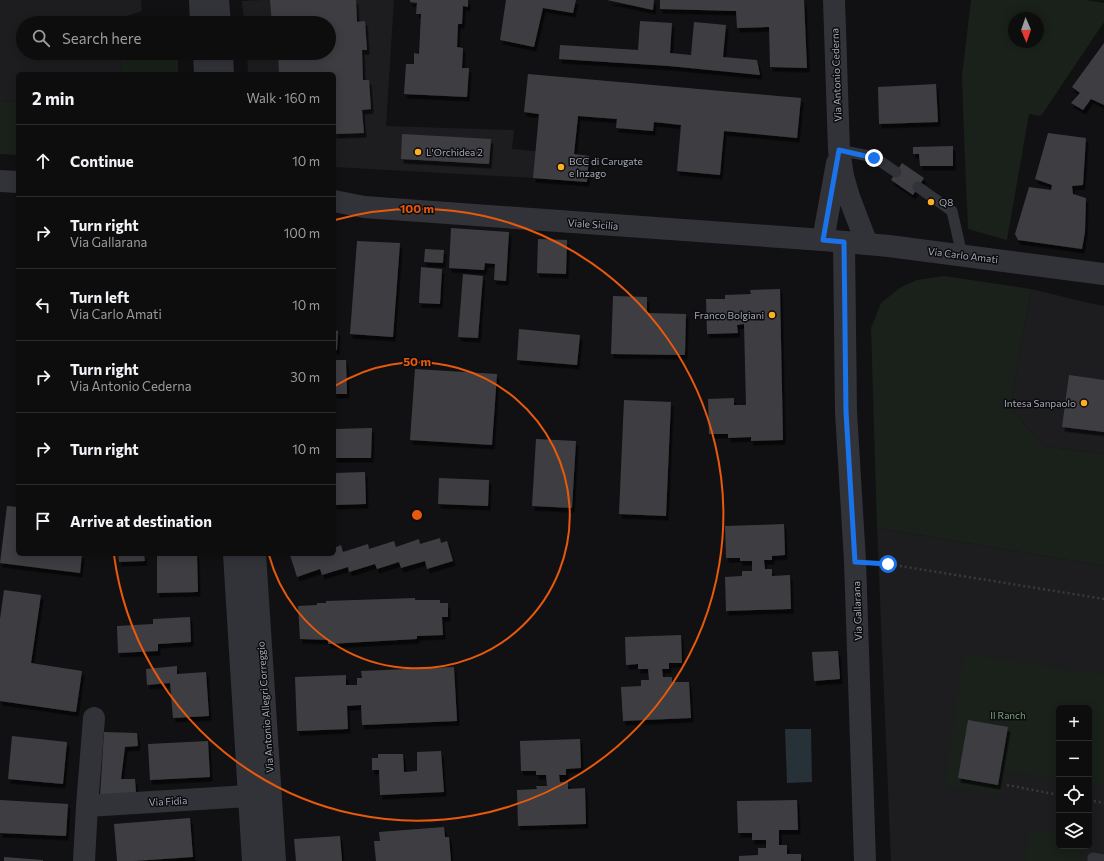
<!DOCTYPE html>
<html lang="en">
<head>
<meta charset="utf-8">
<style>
  :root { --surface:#0d0d0e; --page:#1b1b1c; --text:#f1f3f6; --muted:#9a9c9e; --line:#2d2d2e }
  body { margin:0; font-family:Commissioner,sans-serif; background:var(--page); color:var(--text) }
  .controls { position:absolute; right:12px; bottom:12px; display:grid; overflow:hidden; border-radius:6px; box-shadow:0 2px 10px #0003 }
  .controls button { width:36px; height:36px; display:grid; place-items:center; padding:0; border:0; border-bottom:1px solid var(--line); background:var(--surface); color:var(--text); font:20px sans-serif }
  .compass { position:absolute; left:1008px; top:12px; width:36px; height:36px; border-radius:50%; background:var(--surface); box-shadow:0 2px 10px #0003; rotate:178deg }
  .stop { position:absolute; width:12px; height:12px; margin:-9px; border:3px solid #1a73e8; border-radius:50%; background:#fff }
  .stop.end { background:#1a73e8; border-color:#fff; box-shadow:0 1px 4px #0008 }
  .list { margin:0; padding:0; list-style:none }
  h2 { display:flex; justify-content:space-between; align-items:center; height:52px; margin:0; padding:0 16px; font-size:17px }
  h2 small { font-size:13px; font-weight:400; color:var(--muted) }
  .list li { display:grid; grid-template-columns:26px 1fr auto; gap:12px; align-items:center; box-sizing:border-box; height:72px; padding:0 16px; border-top:1px solid var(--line) }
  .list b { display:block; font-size:15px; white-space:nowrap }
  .list p { margin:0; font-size:13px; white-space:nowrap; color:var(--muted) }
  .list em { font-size:13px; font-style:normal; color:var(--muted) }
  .icon { flex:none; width:22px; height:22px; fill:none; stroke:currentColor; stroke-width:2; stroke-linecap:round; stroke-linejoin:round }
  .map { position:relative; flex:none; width:1104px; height:861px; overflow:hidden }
  .search { position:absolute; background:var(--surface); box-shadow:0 2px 10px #0003; left:16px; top:16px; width:320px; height:44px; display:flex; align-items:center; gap:10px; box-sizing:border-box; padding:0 14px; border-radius:22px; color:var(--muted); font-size:15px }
  .panel { position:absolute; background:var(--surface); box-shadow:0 2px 10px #0003; left:16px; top:72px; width:320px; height:484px; border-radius:6px }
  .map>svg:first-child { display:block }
</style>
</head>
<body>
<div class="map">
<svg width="1104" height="861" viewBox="0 0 1104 861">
  <defs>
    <filter id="shadow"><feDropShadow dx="2.5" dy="4.5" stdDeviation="0" flood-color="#0009"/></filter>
  </defs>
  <rect width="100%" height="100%" fill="#111113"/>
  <path fill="#1d1d20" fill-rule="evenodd" d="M0 0H141L142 11 118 19V23H23V53H120L122 74H18V102L0 101Z
    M262 0H394L386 126 514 130 512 149 589 156 587 182 533 178 334 167V74H248L247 53H329V23H244L242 1Z
    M1031 289 1089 303 1104 306V454L1044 446 1010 408Z
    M877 528 1104 566V861H891ZM1059 708H1089V846H1059Z"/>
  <path fill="#19211a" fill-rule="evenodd" d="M971 0H1086L1104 3V22L1041 116 1029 114 1007 240 968 229 964 137 962 75ZM1014 18H1038V42H1014Z
    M120 53H165L178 60V74H122Z
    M0 101 18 102V155L0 154Z
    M944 276 1031 289 1010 408 1044 446 1104 454V566L877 528 871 328 881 303 901 287 917 280Z
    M964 654 1104 675V786L1089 784V708H1059V779L1005 771 1001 795 945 786Z
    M1030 830 1059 834V846H1082L1080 861H1025Z"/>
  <path fill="#273138" d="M785 729H811L812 782 787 783Z"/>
  <path fill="#3d3e43" filter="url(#shadow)" d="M270 0H356L357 22 365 21 367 50H362L363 80H369L371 109 362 110 364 133 334 134V74H279L278 53H329V23H272Z
    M410 0H468V7L463 6 462 24H458L457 47 463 48 462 68H469L467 97 404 94 406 64H414V53L419 54 421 14H416L417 3 410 2Z
    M506 0H576L573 13 543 8 534 47 500 40Z
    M607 0H654L653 10Z
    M660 0H804L807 68 770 67 769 27 737 28 736 11 660 9Z
    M640 21 672 23 670 53 691 55 694 22 726 25 723 57 757 60 760 75 669 66 559 59 560 45 638 50Z
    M1104 43V105L1091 99 1083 110 1071 103 1080 93 1072 87Z
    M528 74 801 98 797 138 724 131 720 175 677 171 681 125 654 122 653 131 616 128 617 119 578 116 574 154 589 156 587 182 533 178 539 114 524 112Z
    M936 84 938 122 879 124 878 87Z
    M1048 133 1086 138 1083 185 1072 186 1073 194 1086 198 1085 232 1082 249 1018 240 1015 234 1029 187 1051 190 1052 185 1035 179Z
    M402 134 491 139 489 164 401 159Z
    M953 146V166H920L919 154H913V147Z
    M902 163 924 178 913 195 891 180Z
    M451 228 509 232 506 281 494 280 495 264 485 263 484 270 449 268Z
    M538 239 567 240 566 274 537 273Z
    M357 241 400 243 393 337 350 334Z
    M425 249 444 250 443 263 424 262Z
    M421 267 442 269 440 304 419 303Z
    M463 274 483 276 478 338 458 337Z
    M780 289 783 440 751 441V437L728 438V434H709L708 399 734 398V405H746L744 324 737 325 738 333 707 334 706 299H725V295L751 294 750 290Z
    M613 296 647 297V313L686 314 685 355 611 354Z
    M519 329 580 335 577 365 517 360Z
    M334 330 338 331 337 350H334Z
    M334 360H346L347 394H334Z
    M415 369 497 374 492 445 410 440Z
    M1069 375 1104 380V432L1062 427Z
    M624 400 671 402 666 516 619 514Z
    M372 428 371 458H334V429Z
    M536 439 576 441 572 508 532 506Z
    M365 472 366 504 334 505V473Z
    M439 478 489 480 488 506 438 504Z
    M7 506 18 507V554H82L80 573 0 563Z
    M784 524 785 555 772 556V560H764L765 569H772V576L790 575 791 609 726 611 725 577 742 576V571H752V561H740V558H726L725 526Z
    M440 538 441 543 447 541 453 561 427 569 425 561 401 568 399 562 377 569 375 564 349 572 348 567 322 575 320 569 297 577 290 555 334 554V548L341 545 343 552 368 544 369 549 394 541 396 547 419 539 420 544Z
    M118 554H144L145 561 119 562Z
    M157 554H197L198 592 157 593Z
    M4 590 41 595 31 663 82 671 76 712 0 701V619Z
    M415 598V600H440V603H448V617H442L443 635 417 636V639L328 644V640L300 639 298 606 317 605V603H326V601Z
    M190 617 191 642 158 644V651L118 653 117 626 153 624V619Z
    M681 635 682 663H669V669H662L663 677H672V682H689L691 718 623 721 621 687 641 686V680H649L648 669H638V664L626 665 625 637Z
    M838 651 840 679 814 681 812 652Z
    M177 666V674L206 672 209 716 173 718 170 683 147 685 146 669Z
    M454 667 457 721 362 725 361 705 347 706 348 729 297 731 295 677 346 675V685H357V678H362L361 671Z
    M968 720 1008 727 998 785 958 778Z
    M104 732 137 733 138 746 125 747 121 779H135L136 793 100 796Z
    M12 736 67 742 63 784 8 779Z
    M580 739 581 768 566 769V775H559L560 782H568V789L585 788 586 824 518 826 517 790 537 789 536 786H547L546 775H536V771H521L520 741Z
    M208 741 210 777 150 780 148 744Z
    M441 751 444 792 380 795 379 770H372V758H378V754H403L404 772 417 771V752Z
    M0 800 68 804 66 836 0 833Z
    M797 800 798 830H779V845H787V854H801V861H739V856L758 855V848H766V840H752V833H738L737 801Z
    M190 818 193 857 134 861H117L114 824Z
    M444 827 445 837H449L451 861H376L374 841H380L379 832Z
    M340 836 342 861H296L294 839Z
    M4 857 43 860V861H4Z"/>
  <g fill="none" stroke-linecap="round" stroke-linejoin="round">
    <path stroke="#383a40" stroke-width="2.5" stroke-dasharray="2 3" stroke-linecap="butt" d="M875 563 888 564 1104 599
      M1007 785 1059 795
      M1089 800 1104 803"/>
    <path stroke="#323339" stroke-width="11" d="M839 150 874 157 896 172
      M918 187 952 211 962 255
      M1093 861V858L1104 860"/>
    <path stroke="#323339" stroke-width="22" d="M834 0 839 150 843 176 849 197 867 244
      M823 240 837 163
      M844 242 846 412 855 561 865 861
      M87 806 94 718
      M84 861 87 806 248 796"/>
    <path stroke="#323339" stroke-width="22" d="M200 0 201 23
      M218 0 220 23
      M204 53 205 74
      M222 53 223 74
      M0 181 18 182
      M334 201 364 207 823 240 889 246 1104 274
      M234 554 253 861
      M255 554 275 861"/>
  </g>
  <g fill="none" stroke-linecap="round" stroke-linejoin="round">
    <path stroke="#1a73e8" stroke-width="5" d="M874 158 839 150 823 240 844 242 846 412 855 562 888 564"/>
  </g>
  <g fill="none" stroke="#e8590c" stroke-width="2">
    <path d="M335 386A153 153 0 1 1 269 555"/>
    <path d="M335 220A306 306 0 1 1 114 555"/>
  </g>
  <g fill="#ffb01e" stroke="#0c0c0e" stroke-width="1.5">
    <circle cx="418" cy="152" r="4"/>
    <circle cx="561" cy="167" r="4"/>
    <circle cx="931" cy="202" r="4"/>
    <circle cx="772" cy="315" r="4"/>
    <circle cx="1084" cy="403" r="4"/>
  </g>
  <g text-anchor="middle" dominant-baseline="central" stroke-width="3" stroke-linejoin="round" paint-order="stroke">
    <g font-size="10" fill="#a2a8b5" stroke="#0c0c0e">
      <text transform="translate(836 75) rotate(-92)">Via Antonio Cederna</text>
      <text transform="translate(593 224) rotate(4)">Viale Sicilia</text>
      <text transform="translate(963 255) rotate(7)">Via Carlo Amati</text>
      <text transform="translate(857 611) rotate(-92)">Via Gallarana</text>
      <text transform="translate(265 707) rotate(-94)">Via Antonio Allegri Correggio</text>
      <text transform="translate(168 801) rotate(-3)">Via Fidia</text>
    </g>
    <g font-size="10" fill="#a2a8b5" stroke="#0c0c0e" text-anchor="start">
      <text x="426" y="152">L'Orchidea 2</text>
      <text x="569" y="161">BCC di Carugate<tspan x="569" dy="12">e Inzago</tspan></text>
      <text x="939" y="202">Q8</text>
      <text x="764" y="315" text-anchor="end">Franco Bolgiani</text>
      <text x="1076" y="403" text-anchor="end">Intesa Sanpaolo</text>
    </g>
    <g font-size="10" fill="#77a279" stroke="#0c0c0e">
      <text x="1008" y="715">Il Ranch</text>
    </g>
  </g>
  <circle cx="417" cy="515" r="6" fill="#e8590c" stroke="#0c0c0e" stroke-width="2"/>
  <g font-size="12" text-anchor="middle" font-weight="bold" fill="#e8590c" stroke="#0c0c0e" stroke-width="3" stroke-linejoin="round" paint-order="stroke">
    <text x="417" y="213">100 m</text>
    <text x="417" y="366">50 m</text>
  </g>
</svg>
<div class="controls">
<button>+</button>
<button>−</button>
<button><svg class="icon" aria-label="locate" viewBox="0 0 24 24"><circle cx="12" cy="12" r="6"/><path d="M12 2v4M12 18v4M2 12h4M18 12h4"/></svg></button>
<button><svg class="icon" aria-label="layers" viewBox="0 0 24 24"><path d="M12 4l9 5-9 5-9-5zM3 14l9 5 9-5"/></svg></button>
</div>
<svg class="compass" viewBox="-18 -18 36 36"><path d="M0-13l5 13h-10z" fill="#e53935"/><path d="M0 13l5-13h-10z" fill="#9a9c9e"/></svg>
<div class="stop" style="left:888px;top:564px"></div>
<div class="stop end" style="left:874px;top:158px"></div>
<div class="search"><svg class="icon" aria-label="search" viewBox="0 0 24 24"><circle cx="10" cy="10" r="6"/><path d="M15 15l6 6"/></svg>Search here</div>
<section class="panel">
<h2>2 min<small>Walk · 160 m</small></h2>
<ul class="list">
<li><svg class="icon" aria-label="ahead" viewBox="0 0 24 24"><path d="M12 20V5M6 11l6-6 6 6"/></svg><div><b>Continue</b></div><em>10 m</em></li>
<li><svg class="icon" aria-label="right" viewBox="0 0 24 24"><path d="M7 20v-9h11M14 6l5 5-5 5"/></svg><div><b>Turn right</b><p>Via Gallarana</p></div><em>100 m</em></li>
<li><svg class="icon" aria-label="left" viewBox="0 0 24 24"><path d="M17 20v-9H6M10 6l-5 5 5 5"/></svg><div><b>Turn left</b><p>Via Carlo Amati</p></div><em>10 m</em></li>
<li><svg class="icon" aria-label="right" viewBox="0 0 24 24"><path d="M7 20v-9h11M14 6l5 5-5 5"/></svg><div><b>Turn right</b><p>Via Antonio Cederna</p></div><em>30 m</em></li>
<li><svg class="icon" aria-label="right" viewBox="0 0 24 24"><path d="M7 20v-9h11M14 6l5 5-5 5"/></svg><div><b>Turn right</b></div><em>10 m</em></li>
<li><svg class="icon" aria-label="arrive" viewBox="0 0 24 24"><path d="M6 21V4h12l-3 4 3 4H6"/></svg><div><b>Arrive at destination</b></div></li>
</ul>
</section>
</div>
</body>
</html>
